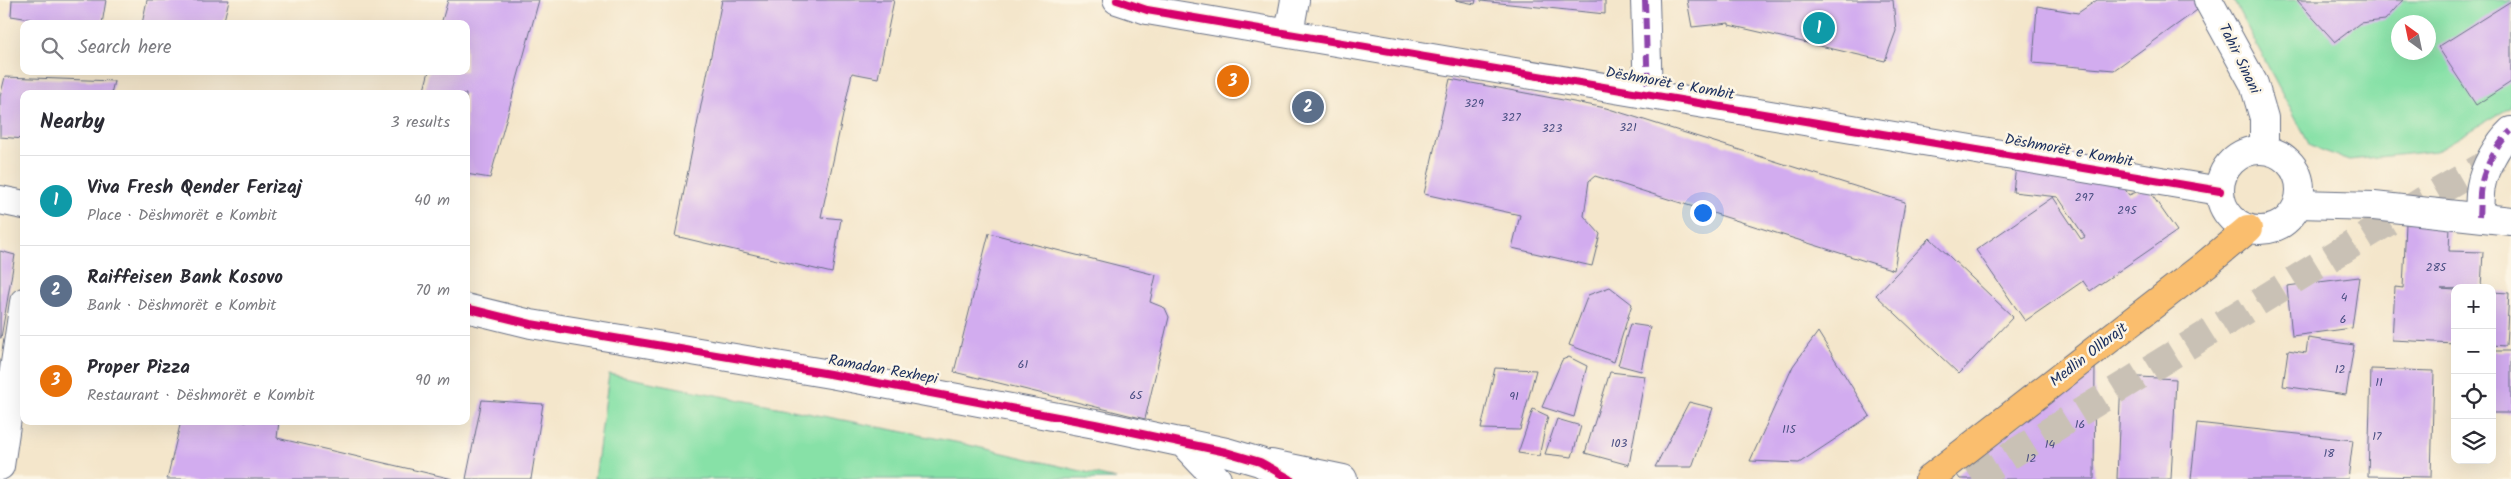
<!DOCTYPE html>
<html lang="en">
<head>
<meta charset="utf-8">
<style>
  :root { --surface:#fff; --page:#f2f2f3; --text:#2b2b33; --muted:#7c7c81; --line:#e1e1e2; --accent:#1a73e8 }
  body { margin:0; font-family:Kalam,sans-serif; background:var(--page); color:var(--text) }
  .controls { position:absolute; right:15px; bottom:15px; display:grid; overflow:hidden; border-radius:10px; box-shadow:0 5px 20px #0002 }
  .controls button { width:45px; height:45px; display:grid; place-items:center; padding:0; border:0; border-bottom:1px solid var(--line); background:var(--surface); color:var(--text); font:25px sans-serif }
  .compass { position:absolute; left:2391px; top:15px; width:45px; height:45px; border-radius:50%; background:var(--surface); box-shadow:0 5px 20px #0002; rotate:327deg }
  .you { position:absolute; left:1702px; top:212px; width:18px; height:18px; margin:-12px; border:4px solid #fff; border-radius:50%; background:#1a73e8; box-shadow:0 0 0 8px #1a73e833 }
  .badge { display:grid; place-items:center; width:32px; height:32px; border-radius:50%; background:var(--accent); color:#fff; font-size:16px; font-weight:700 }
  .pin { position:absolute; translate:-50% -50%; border:2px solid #fff; box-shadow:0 1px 5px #0006 }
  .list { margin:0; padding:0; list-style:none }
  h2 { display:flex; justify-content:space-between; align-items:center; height:65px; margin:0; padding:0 20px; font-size:21px }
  h2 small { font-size:16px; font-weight:400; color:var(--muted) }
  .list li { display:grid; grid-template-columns:32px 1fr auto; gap:15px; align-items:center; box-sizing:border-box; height:90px; padding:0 20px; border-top:1px solid var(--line) }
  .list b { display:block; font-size:19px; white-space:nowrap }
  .list p { margin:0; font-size:16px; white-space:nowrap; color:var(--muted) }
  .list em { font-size:16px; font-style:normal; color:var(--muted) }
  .icon { flex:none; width:28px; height:28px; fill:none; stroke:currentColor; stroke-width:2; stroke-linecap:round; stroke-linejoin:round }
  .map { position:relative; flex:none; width:2511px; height:479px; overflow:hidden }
  .search { position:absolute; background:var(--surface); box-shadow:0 5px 20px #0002; left:20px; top:20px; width:450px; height:55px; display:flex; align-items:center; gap:12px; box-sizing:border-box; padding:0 18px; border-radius:10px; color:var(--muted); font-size:19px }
  .panel { position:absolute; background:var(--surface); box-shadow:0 5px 20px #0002; left:20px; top:90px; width:450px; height:335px; border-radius:10px }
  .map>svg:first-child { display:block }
</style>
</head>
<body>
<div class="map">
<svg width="2511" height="479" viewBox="0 0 2511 479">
  <rect width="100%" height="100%" fill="#fcf5e5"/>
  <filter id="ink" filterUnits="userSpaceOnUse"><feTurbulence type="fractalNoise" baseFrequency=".02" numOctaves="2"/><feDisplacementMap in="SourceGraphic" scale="10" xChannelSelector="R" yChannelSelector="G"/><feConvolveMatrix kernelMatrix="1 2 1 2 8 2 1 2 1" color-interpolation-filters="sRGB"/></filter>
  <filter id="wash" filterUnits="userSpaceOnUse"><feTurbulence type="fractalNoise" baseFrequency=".0096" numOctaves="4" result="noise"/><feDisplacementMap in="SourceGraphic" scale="20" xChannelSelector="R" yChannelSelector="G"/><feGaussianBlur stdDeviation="1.12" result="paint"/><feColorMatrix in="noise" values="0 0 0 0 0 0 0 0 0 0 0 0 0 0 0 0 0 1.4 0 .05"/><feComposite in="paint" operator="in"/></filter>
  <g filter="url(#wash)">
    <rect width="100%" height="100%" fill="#f4e6cb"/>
    <path fill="#87e1a7" stroke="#518882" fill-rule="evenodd" d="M2233 0H2511V107L2436 151 2349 160 2310 146ZM2398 22H2428V52H2398Z
      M609 374 960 443 1116 479H595Z"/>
    <g id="blocks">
      <path fill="#d2acef" d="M12 0H106L102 24H62L11 16Z
        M147 0H229L223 24H142Z
        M448 0H539L490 178 466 174V94H423L429 71H466V24H441Z
        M722 0H894L878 78 852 73 821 217 841 219 832 273 675 236Z
        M1455 0H1476L1475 4Z
        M1481 0H1605V14L1481 1Z
        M1687 0H1893L1896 31 1885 61 1729 25V23L1692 27Z
        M2097 0H2195L2200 8 2114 70 2033 63 2037 6 2078 13Z
        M2297 0H2403L2385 20 2360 23 2335 42Z
        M2511 1V82L2476 105 2438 47Z
        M5 77 114 81 111 94H24V139L0 137V97Z
        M1450 79 1606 108 1905 202 1894 270 1595 176 1589 181 1584 216 1600 234 1592 266 1512 248 1520 215 1424 194Z
        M2018 148 2104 158 2129 195 2147 188 2177 231 2090 291 2083 281 2025 321 1976 250 2053 197 2081 239 2085 237 2058 197 2013 192Z
        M2407 202 2451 203 2449 251 2483 252 2481 288 2441 289 2455 290V343L2392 340 2395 287 2403 288Z
        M989 233 1156 275 1150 302 1165 308 1169 317 1145 419 954 372Z
        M1930 238 2013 317 1959 374 1876 295Z
        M0 251 15 255 1 338H0Z
        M2359 277 2352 328 2292 336 2287 286Z
        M1610 287 1632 304 1614 362 1569 345 1588 295Z
        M2492 292 2509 293 2506 346 2492 345Z
        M1630 324 1650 327 1641 371 1618 365Z
        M1818 332 1870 416 1799 463 1750 461 1793 366Z
        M2308 338 2354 345 2346 395 2283 386 2288 350 2306 353Z
        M2492 351H2511V413H2492Z
        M1569 357 1587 366 1574 417 1542 407 1562 360Z
        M2095 364 2094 479H1960L1957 475Z
        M1495 368 1536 370 1520 430 1481 429Z
        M2371 369 2434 371 2431 477 2368 476Z
        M1610 372 1645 376 1629 465 1585 453Z
        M2121 376 2176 379 2171 479H2117Z
        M482 400 543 404 531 479H466Z
        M1689 402 1713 408 1692 467H1655Z
        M1533 409 1548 416 1539 456 1518 453Z
        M1557 419 1581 426 1572 457 1545 454Z
        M181 421H279L277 438 453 479H167Z
        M2197 423 2353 440 2348 479H2191Z"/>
    </g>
  </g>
  <g filter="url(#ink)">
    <use href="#blocks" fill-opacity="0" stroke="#676f84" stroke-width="1"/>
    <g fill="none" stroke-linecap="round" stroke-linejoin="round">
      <path stroke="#c9c1b5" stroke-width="28" stroke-dasharray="28 14" stroke-linecap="butt" d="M1972 479 2422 201 2502 155"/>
      <g stroke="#676f84" stroke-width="30">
        <path id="minor" d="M1117 0 1147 10 2220 191
          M1645 0 1648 94
          M2208 0 2254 84 2264 118V150
          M1289 33 1295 0
          M2220 190a40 40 0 1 1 80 0a40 40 0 1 1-80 0Z
          M0 200 24 205
          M2298 204 2374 206 2511 221
          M2479 217C2480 207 2479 196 2481 186 2484 168 2498 143 2511 131
          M466 308 531 324 830 374 1095 424 1226 452 1260 462 1290 479
          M1182 442 1217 479
          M1271 464 1343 479
          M0 466 24 302"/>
      </g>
      <g stroke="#676f84" stroke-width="30">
        <path id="major" d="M1929 479 2206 264 2248 229"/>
      </g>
      <use href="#minor" stroke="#fff" stroke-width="28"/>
      <use href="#major" stroke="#fabe6e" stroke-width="28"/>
      <path stroke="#8e44ad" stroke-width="6" stroke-dasharray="12 6" stroke-linecap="butt" d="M1645 0 1648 94
        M2479 217C2480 207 2479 196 2481 186 2484 168 2498 143 2511 131"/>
      <g stroke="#fcf5e5" stroke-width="11">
        <path id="cycleway" d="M1117 0 1147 10 2220 191
          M466 308 531 324 830 374 1095 424 1226 452 1260 462 1290 479"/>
      </g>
      <use href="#cycleway" stroke="#d6006c" stroke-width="8"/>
    </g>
  </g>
  <g text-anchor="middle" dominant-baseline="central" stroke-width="5" stroke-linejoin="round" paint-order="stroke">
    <g font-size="12" fill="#494e82">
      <text x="1474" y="103">329</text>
      <text x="1511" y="117">327</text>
      <text x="1628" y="127">321</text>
      <text x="1552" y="128">323</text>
      <text x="2084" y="197">297</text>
      <text x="2127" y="210">295</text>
      <text x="2436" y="267">285</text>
      <text x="2344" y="297">4</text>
      <text x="2343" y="319">6</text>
      <text x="1023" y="364">61</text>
      <text x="2340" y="369">12</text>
      <text x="2379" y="382">11</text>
      <text x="1136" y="395">65</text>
      <text x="1514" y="396">91</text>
      <text x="2080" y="424">16</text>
      <text x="1789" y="429">115</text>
      <text x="2377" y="436">17</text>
      <text x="1619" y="443">103</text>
      <text x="2050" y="444">14</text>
      <text x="2329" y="453">18</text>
      <text x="2031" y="458">12</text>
    </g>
    <g font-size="15" fill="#1b2f5e" stroke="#fcf5e5">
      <text transform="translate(2239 59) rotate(64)">Tahir Sinani</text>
      <text transform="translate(1670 84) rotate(10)">Dëshmorët e Kombit</text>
      <text transform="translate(2069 151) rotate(10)">Dëshmorët e Kombit</text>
      <text transform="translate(2089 355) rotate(-38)">Medlin Ollbrajt</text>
      <text transform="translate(883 370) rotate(10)">Ramadan Rexhepi</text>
    </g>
  </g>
</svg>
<div class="controls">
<button>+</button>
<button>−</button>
<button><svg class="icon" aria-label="locate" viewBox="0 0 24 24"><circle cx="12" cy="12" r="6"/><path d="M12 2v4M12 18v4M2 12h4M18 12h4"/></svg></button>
<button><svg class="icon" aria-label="layers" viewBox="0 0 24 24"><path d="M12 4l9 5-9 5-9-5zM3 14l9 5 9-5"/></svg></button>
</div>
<svg class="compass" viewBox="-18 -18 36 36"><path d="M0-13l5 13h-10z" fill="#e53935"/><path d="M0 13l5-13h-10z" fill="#7c7c81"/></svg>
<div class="you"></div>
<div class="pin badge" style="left:1819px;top:28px;background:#0f9aa8">1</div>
<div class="pin badge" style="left:1308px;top:107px;background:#5c6f8a">2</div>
<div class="pin badge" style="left:1233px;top:81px;background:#e8710a">3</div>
<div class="search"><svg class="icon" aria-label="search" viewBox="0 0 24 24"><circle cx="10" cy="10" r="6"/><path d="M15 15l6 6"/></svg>Search here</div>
<section class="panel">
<h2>Nearby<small>3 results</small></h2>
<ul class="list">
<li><span class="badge" style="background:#0f9aa8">1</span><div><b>Viva Fresh Qender Ferizaj</b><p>Place · Dëshmorët e Kombit</p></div><em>40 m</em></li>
<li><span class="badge" style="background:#5c6f8a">2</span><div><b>Raiffeisen Bank Kosovo</b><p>Bank · Dëshmorët e Kombit</p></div><em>70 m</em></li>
<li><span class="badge" style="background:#e8710a">3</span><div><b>Proper Pizza</b><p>Restaurant · Dëshmorët e Kombit</p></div><em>90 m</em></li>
</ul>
</section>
</div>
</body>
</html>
